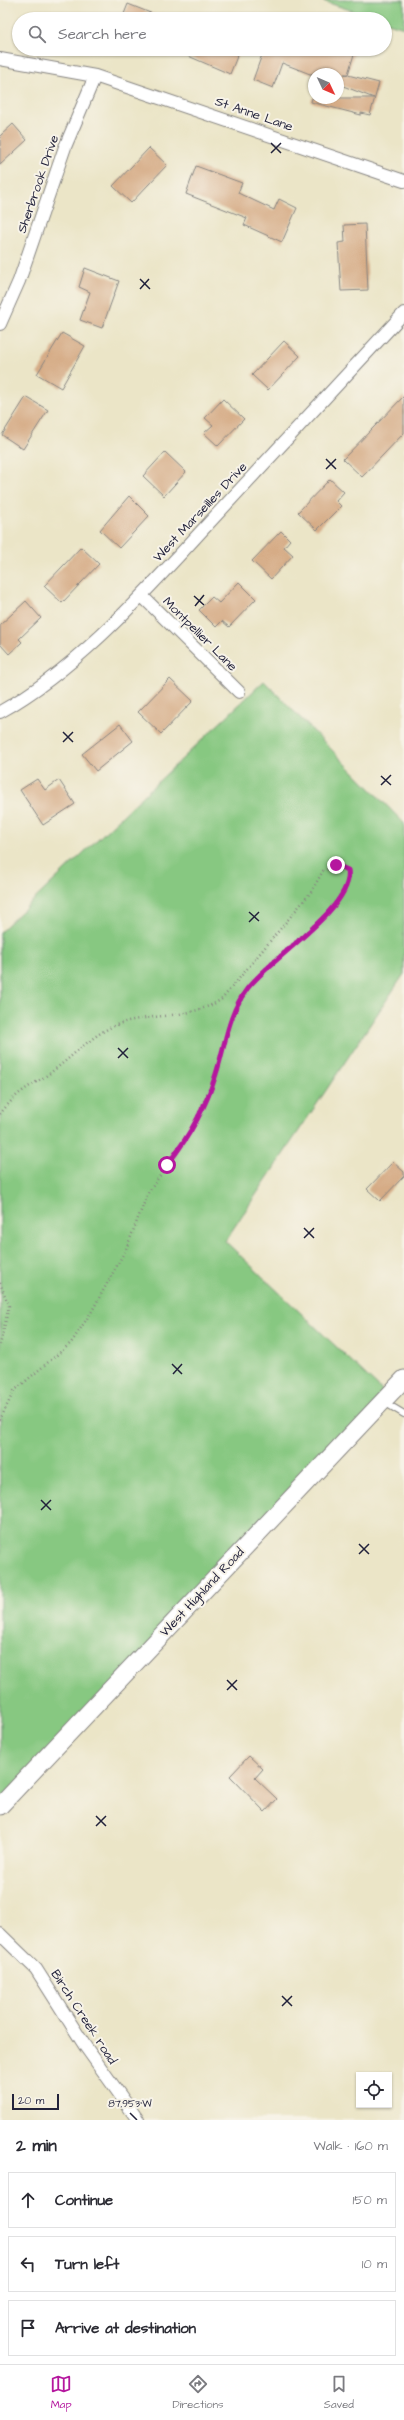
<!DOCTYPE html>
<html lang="en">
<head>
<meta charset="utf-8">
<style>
  :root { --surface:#fff; --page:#f7f7f7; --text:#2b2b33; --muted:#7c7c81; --line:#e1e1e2; --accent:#b5179e }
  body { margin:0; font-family:"Architects Daughter",sans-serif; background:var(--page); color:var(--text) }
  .controls { position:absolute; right:12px; bottom:12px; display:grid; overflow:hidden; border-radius:0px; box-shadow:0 1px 3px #0004 }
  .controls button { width:36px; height:36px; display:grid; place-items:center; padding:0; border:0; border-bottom:1px solid var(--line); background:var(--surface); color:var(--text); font:20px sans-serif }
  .compass { position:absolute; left:308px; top:68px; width:36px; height:36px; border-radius:50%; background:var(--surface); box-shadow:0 1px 3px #0004; rotate:134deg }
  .scale { position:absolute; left:12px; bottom:10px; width:47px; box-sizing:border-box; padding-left:4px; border:2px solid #22223b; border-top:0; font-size:11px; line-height:14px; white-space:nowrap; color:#22223b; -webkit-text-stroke:3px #f7f3e8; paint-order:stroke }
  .stop { position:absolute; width:12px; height:12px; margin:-9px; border:3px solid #b5179e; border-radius:50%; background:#fff }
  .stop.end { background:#b5179e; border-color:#fff; box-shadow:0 1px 4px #0008 }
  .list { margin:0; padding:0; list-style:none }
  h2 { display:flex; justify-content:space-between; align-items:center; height:52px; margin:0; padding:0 16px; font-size:17px }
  h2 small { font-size:13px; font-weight:400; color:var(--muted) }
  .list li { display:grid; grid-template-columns:26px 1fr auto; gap:12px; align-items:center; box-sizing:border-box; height:56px; margin:0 8px 8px; padding:0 8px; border:1px solid var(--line); border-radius:0px }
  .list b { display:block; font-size:15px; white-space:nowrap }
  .list em { font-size:13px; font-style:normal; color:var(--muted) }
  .icon { flex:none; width:22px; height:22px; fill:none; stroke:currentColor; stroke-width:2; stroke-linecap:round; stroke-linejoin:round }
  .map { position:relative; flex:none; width:404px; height:2120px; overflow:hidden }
  .search { position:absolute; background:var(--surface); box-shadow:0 1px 3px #0004; left:12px; right:12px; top:12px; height:44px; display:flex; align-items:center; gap:10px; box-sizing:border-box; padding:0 14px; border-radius:22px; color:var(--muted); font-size:15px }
  .sheet { height:244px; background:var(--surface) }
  nav { display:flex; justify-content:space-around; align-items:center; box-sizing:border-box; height:56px; border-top:1px solid var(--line); background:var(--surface); font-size:11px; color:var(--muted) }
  nav a { display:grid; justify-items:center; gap:2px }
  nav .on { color:var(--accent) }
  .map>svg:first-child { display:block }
</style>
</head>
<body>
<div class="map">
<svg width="404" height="2120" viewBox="0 0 404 2120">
  <rect width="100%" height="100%" fill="#f7f3e8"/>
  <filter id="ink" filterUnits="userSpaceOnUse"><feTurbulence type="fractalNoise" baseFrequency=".025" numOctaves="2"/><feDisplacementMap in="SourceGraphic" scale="8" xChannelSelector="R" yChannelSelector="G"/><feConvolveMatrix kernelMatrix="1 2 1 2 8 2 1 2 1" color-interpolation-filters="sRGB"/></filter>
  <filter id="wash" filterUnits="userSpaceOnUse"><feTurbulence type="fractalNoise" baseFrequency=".012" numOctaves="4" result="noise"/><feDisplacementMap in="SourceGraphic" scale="16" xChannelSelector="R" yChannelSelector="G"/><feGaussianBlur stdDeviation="0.9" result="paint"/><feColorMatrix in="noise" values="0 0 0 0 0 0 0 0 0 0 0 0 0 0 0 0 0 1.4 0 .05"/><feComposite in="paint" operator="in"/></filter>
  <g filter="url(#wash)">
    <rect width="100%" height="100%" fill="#ebe5c7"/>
    <path fill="#87c881" stroke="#54755e" d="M320 0H404V28L385 22V19H377Z
      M264 681 404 823V974L225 1241 388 1396 0 1806V932Z"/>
    <g id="blocks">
      <path fill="#d6ac86" d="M128 4 163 18 162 19H122Z
        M172 49H240L230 74Z
        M264 49H347L355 51 348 74H344L379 83 370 115 361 113V115L311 102 312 98H374L338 84V74H310L282 63 273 88 253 80Z
        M13 124 27 140 0 165V136Z
        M149 148 167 165 131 203 113 186Z
        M196 166 242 183 238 193 274 210 279 199 297 208 282 242 244 225 247 218 186 194Z
        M365 224 368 290 341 291 338 243 345 242 344 225Z
        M85 268 119 281 102 328 80 320 90 292 79 287Z
        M62 333 85 346 61 388 37 374Z
        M284 341 300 356 268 390 252 375Z
        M404 396V433L362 477 343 459Z
        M26 397 48 410 23 449 2 435Z
        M223 399 244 419 218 446 204 433 213 425 205 418Z
        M165 452 186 472 164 496 143 476Z
        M330 479 344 492 336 501 341 506 317 530 298 512Z
        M129 496 149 516 119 548 100 530Z
        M281 531 290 540 284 547 293 555 271 579 252 561Z
        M81 547 99 564 62 603 44 586Z
        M239 582 256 599 229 627 222 621 216 627 199 610 212 597 219 603Z
        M26 601 41 618 19 639 22 642 9 654 0 644V625Z
        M170 679 193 701 161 734 138 712Z
        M120 724 133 741 96 771 82 754Z
        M37 779 45 790 59 780 75 804 43 825 20 790Z
        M393 1162 404 1172V1176L380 1201 367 1189Z
        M249 1756 263 1769 255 1778 277 1799 265 1812 230 1776Z"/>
    </g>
  </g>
  <g filter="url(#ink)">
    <use href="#blocks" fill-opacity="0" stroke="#868481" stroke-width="1"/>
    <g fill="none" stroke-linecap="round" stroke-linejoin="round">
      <g stroke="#868481" stroke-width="8">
        <path id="service" d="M384 1402 404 1414"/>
      </g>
      <g stroke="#868481" stroke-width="14">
        <path id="minor" d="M0 59 95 76 404 181
          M0 324 19 281 65 147 95 76
          M142 596 239 692
          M0 712C79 668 147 590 208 524 273 454 339 383 404 313
          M0 1934 36 1969 85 2046 138 2120"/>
      </g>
      <g stroke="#868481" stroke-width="19">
        <path id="secondary" d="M0 1806 404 1379"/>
      </g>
      <path stroke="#868481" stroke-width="2.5" stroke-dasharray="1 3" stroke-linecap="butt" d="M0 1114C4 1109 9 1103 14 1098 25 1087 42 1080 54 1070 81 1050 98 1027 133 1020 165 1014 194 1017 222 999L311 892 323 871 336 865 348 870V885L326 915 272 962 246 990 227 1031 215 1076 191 1131 148 1193 126 1249 92 1311 71 1343 14 1391 0 1420
        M0 1283 9 1306 0 1345"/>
      <use href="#service" stroke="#fff" stroke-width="6"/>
      <use href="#minor" stroke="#fff" stroke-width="12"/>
      <use href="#secondary" stroke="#fff" stroke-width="17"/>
    </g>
  </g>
  <g fill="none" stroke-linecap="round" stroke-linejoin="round" filter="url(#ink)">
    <path stroke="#b5179e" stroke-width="5" d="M167 1165C188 1138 206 1108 216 1074 225 1046 228 1014 247 989 269 959 355 907 348 870L336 865"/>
  </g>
  <path fill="none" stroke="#22223b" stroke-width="1.5" d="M271 143 281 153M271 153 281 143M140 279 150 289M140 289 149 279M326 459 336 469M326 469 336 459M194 596 204 605M195 606 204 595M63 732 73 742M63 742 73 732M381 776 391 785M381 785 391 775M249 912 259 921M249 922 259 912M118 1048 128 1058M118 1058 128 1048M304 1228 314 1238M304 1238 314 1228M172 1364 182 1374M173 1374 182 1364M41 1500 51 1510M41 1510 51 1500M359 1544 369 1554M359 1554 369 1544M227 1680 237 1690M227 1690 237 1680M96 1816 106 1826M96 1826 106 1816M282 1996 292 2006M282 2006 292 1996M130 2113 137 2120"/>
  <g text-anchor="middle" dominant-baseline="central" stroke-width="4" stroke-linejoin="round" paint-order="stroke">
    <g font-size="13" fill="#22223b" stroke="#f7f3e8">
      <text transform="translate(254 114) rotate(19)">St Anne Lane</text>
      <text transform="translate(38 184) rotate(-71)">Sherbrook Drive</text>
      <text transform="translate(200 512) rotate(-47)">West Marseilles Drive</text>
      <text transform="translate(200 634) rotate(45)">Montpellier Lane</text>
      <text transform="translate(202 1592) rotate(-47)">West Highland Road</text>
      <text transform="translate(84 2017) rotate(57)">Birch Creek road</text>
    </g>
  </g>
  <g font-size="10" text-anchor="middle" fill="#22223b" stroke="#f7f3e8" stroke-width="4" stroke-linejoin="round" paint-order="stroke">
    <text x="130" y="2107">87.953°W</text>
  </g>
</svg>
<div class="controls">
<button><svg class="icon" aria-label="locate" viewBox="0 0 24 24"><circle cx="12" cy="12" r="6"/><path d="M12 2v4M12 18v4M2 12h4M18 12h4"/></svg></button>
</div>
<svg class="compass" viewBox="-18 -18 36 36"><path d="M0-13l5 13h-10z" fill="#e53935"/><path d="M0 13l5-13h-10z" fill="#7c7c81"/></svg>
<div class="scale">20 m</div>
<div class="stop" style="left:167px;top:1165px"></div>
<div class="stop end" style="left:336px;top:865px"></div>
<div class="search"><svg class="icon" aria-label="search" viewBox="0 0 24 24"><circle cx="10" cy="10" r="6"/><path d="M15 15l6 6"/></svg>Search here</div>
</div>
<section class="sheet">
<h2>2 min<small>Walk · 160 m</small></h2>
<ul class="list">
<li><svg class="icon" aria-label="ahead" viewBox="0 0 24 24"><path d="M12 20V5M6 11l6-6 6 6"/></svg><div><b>Continue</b></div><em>150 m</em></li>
<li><svg class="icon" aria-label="left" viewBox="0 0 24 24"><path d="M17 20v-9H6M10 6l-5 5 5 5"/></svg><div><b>Turn left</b></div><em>10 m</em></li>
<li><svg class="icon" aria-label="arrive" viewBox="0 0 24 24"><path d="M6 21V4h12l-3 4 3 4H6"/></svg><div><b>Arrive at destination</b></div></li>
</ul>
</section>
<nav>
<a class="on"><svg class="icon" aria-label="map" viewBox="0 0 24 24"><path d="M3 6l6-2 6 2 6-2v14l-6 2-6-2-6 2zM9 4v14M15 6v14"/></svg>Map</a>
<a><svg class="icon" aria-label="directions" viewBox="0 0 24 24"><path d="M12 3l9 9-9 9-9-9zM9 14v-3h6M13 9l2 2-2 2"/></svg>Directions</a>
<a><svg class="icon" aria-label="saved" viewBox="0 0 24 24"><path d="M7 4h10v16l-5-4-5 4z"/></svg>Saved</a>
</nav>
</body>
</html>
